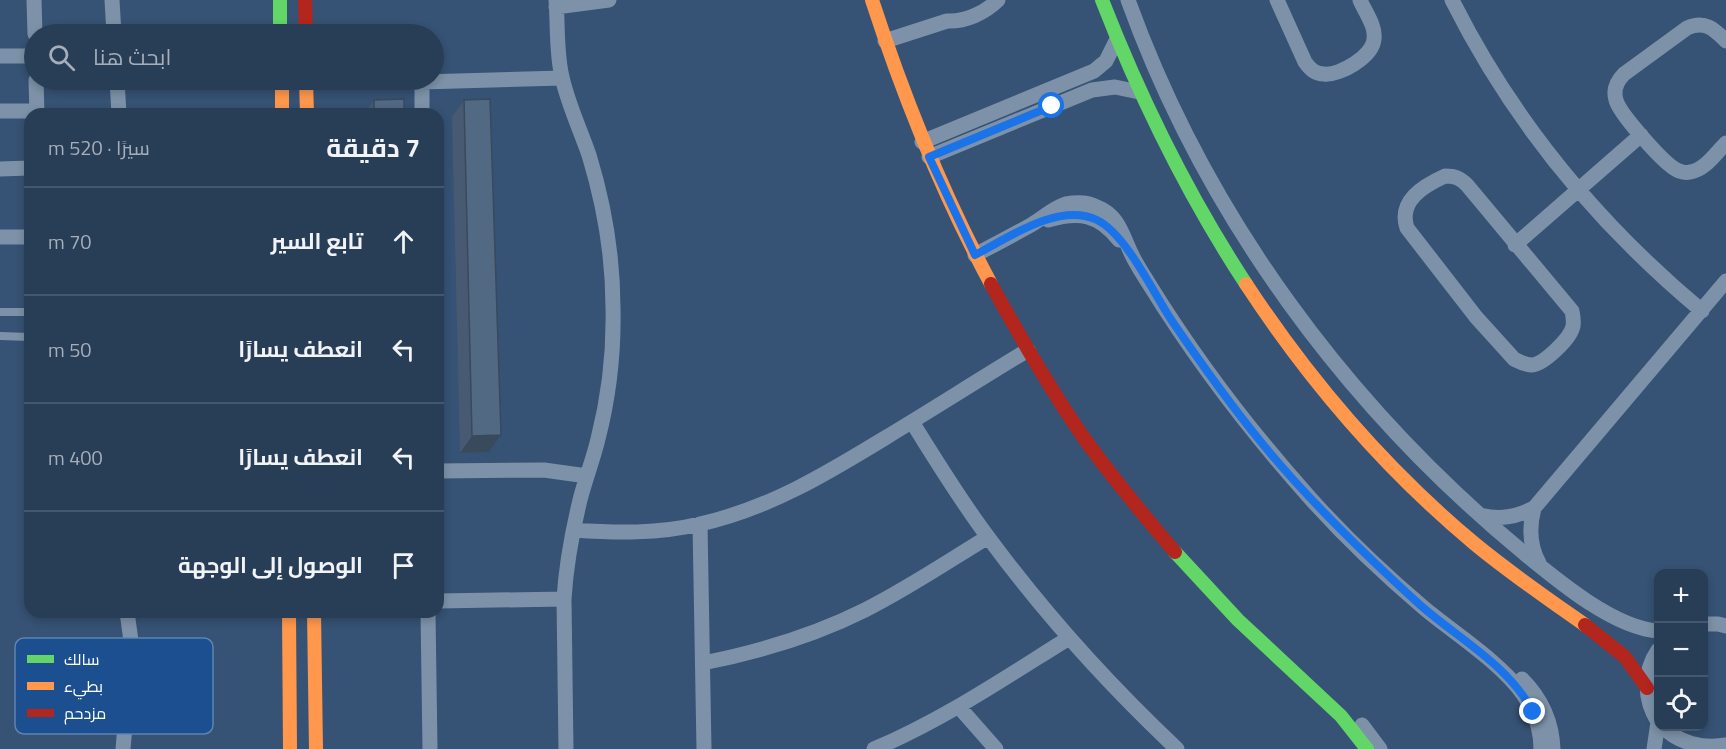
<!DOCTYPE html>
<html lang="ar">
<head>
<meta charset="utf-8">
<style>
  :root { --surface:#283e57; --page:#30455d; --text:#f1f3f6; --muted:#a5aeba; --line:#44576d }
  body { margin:0; font-family:"Titillium Web",Cairo,sans-serif; background:var(--page); color:var(--text); direction:rtl }
  .controls { position:absolute; right:18px; bottom:18px; display:grid; overflow:hidden; border-radius:12px; box-shadow:0 3px 9px #0003 }
  .controls button { width:54px; height:54px; display:grid; place-items:center; padding:0; border:0; border-bottom:2px solid var(--line); background:var(--surface); color:var(--text); font:30px sans-serif }
  .stop { position:absolute; width:18px; height:18px; margin:-14px; border:4px solid #1a73e8; border-radius:50%; background:#fff }
  .stop.end { background:#1a73e8; border-color:#fff; box-shadow:0 2px 6px #0008 }
  .list { margin:0; padding:0; list-style:none }
  h2 { display:flex; justify-content:space-between; align-items:center; height:78px; margin:0; padding:0 24px; font-size:26px }
  h2 small { font-size:20px; font-weight:400; color:var(--muted) }
  .list li { display:grid; grid-template-columns:39px 1fr auto; gap:18px; align-items:center; box-sizing:border-box; height:108px; padding:0 24px; border-top:2px solid var(--line) }
  .list b { display:block; font-size:22px; white-space:nowrap }
  .list em { font-size:20px; font-style:normal; color:var(--muted) }
  .icon { flex:none; width:33px; height:33px; fill:none; stroke:currentColor; stroke-width:2; stroke-linecap:round; stroke-linejoin:round }
  .map { position:relative; flex:none; width:1726px; height:749px; overflow:hidden; direction:ltr }
  .search { position:absolute; background:var(--surface); box-shadow:0 3px 9px #0003; left:24px; top:24px; width:420px; height:66px; display:flex; align-items:center; gap:15px; box-sizing:border-box; padding:0 21px; border-radius:33px; color:var(--muted); font-size:22px }
  .panel { position:absolute; background:var(--surface); box-shadow:0 3px 9px #0003; left:24px; top:108px; width:420px; height:510px; border-radius:18px; direction:rtl }
  .map>svg:first-child { display:block }
</style>
</head>
<body>
<div class="map">
<svg width="1726" height="749" viewBox="0 0 1726 749">
  <rect width="100%" height="100%" fill="#365274"/>
  <g fill="none" stroke-linecap="round" stroke-linejoin="round">
    <path stroke="#7d92a8" stroke-width="8" d="M0 312H30
      M0 336 30 337"/>
    <path stroke="#7d92a8" stroke-width="15" d="M34 0 35 34
      M112 0 114 34
      M556 0C558 25 556 52 562 77 568 104 580 129 589 155 604 204 613 256 613 308 614 352 609 396 598 439 593 460 585 480 580 500 572 533 566 566 564 599L566 749
      M1128 0C1206 216 1347 407 1524 553 1558 581 1614 628 1658 631
      M1277 0 1305 62C1310 69 1315 74 1324 74 1340 76 1373 56 1374 39 1376 26 1365 12 1360 0
      M1452 0C1512 120 1599 225 1702 311
      M556 7 609 0
      M885 41 947 21C965 22 985 13 998 0
      M1726 41C1714 29 1705 20 1687 28L1624 74C1617 81 1613 90 1616 100 1619 113 1664 164 1677 170 1680 172 1686 173 1690 172 1705 170 1716 153 1726 143
      M0 56H34
      M36 80 37 114
      M117 80 119 114
      M306 80 422 82 562 78
      M422 82V114
      M0 111H37
      M922 142 1094 71 1106 61 1117 39
      M929 157 1092 90 1115 87 1139 92
      M0 169 30 168
      M1445 176C1455 176 1460 178 1467 185L1572 311C1573 316 1574 321 1573 326 1571 338 1544 364 1532 365 1525 365 1520 362 1514 359L1476 317 1407 228C1398 201 1423 186 1445 176Z
      M1048 220C1079 211 1099 214 1119 240
      M0 237H30
      M1515 245 1641 135
      M975 255C994 245 1013 235 1031 225 1043 218 1053 208 1066 204 1077 202 1088 202 1097 207 1118 215 1122 234 1131 253 1136 264 1143 274 1149 284 1196 360 1250 431 1310 498 1345 537 1384 574 1424 608 1454 633 1500 662 1523 694 1534 710 1541 729 1541 749
      M912 422C936 460 960 500 988 537 1044 613 1108 684 1177 749
      M438 471 544 470 587 476
      M1534 508C1529 527 1529 545 1539 563
      M1480 515C1500 520 1516 517 1534 508L1726 281
      M700 524 704 749
      M574 530C616 533 658 534 700 524 768 509 826 474 885 438 933 409 980 379 1028 350
      M438 601 564 599
      M428 612 430 749
      M1704 624H1718L1726 626
      M1658 650C1643 672 1644 700 1658 722
      M703 663C759 652 813 636 865 610 907 589 947 562 988 537
      M1522 679C1542 699 1552 721 1553 749
      M959 707 996 749
      M1362 725 1380 749
      M1662 726C1678 743 1703 749 1726 745
      M123 749 132 648 127 612
      M874 749C943 720 1006 677 1069 638
      M1654 749 1658 722"/>
    <path stroke="#63d668" stroke-width="14" d="M280 0V34
      M1102 0C1141 100 1187 194 1246 284
      M1175 552 1238 620 1341 716 1367 749"/>
    <path stroke="#ff974d" stroke-width="14" d="M872 0C904 98 942 193 991 284
      M282 80V114
      M306 80 307 114
      M1246 284C1309 380 1386 470 1475 544 1510 573 1548 599 1585 625
      M289 612 290 749
      M314 612 316 749"/>
    <path stroke="#b3261e" stroke-width="14" d="M305 0 306 34
      M991 284C1020 337 1051 391 1086 441 1114 479 1144 516 1175 552
      M1585 625 1625 657 1647 688"/>
  </g>
  <path fill="#475a72" d="M374 100 404 114H364Z
    M464 100 501 435 489 452 460 453 452 117Z"/>
  <path fill="#394a5c" d="M501 435 489 452 460 453 472 436Z"/>
  <path fill="#526984" stroke="#394a5c" stroke-width="1.5" d="M404 99V114H374V100Z
    M490 99 501 435 472 436 464 100Z"/>
  <g fill="none" stroke-linecap="round" stroke-linejoin="round">
    <path stroke="#1a73e8" stroke-width="8" d="M1052 106 929 157 975 255C1009 237 1059 202 1097 220 1126 234 1154 294 1172 321 1200 362 1229 403 1261 442 1308 500 1363 553 1419 604 1457 638 1509 665 1533 712"/>
  </g>
  <rect x="15" y="638" width="198" height="96" rx="9" fill="#1b4f8f" stroke="#5f84b1" stroke-width="1.5"/>
  <rect x="27" y="655" width="27" height="8" fill="#63d668"/>
  <rect x="27" y="682" width="27" height="8" fill="#ff974d"/>
  <rect x="27" y="709" width="27" height="8" fill="#b3261e"/>
  <g font-size="16" fill="#fff">
    <text x="64" y="665">سالك</text>
    <text x="64" y="692">بطيء</text>
    <text x="64" y="719">مزدحم</text>
  </g>
</svg>
<div class="controls">
<button>+</button>
<button>−</button>
<button><svg class="icon" aria-label="locate" viewBox="0 0 24 24"><circle cx="12" cy="12" r="6"/><path d="M12 2v4M12 18v4M2 12h4M18 12h4"/></svg></button>
</div>
<div class="stop" style="left:1052px;top:106px"></div>
<div class="stop end" style="left:1533px;top:712px"></div>
<div class="search"><svg class="icon" aria-label="search" viewBox="0 0 24 24"><circle cx="10" cy="10" r="6"/><path d="M15 15l6 6"/></svg>ابحث هنا</div>
<section class="panel">
<h2>7 دقيقة<small>سيرًا · 520 m</small></h2>
<ul class="list">
<li><svg class="icon" aria-label="ahead" viewBox="0 0 24 24"><path d="M12 20V5M6 11l6-6 6 6"/></svg><div><b>تابع السير</b></div><em>70 m</em></li>
<li><svg class="icon" aria-label="left" viewBox="0 0 24 24"><path d="M17 20v-9H6M10 6l-5 5 5 5"/></svg><div><b>انعطف يسارًا</b></div><em>50 m</em></li>
<li><svg class="icon" aria-label="left" viewBox="0 0 24 24"><path d="M17 20v-9H6M10 6l-5 5 5 5"/></svg><div><b>انعطف يسارًا</b></div><em>400 m</em></li>
<li><svg class="icon" aria-label="arrive" viewBox="0 0 24 24"><path d="M6 21V4h12l-3 4 3 4H6"/></svg><div><b>الوصول إلى الوجهة</b></div></li>
</ul>
</section>
</div>
</body>
</html>
